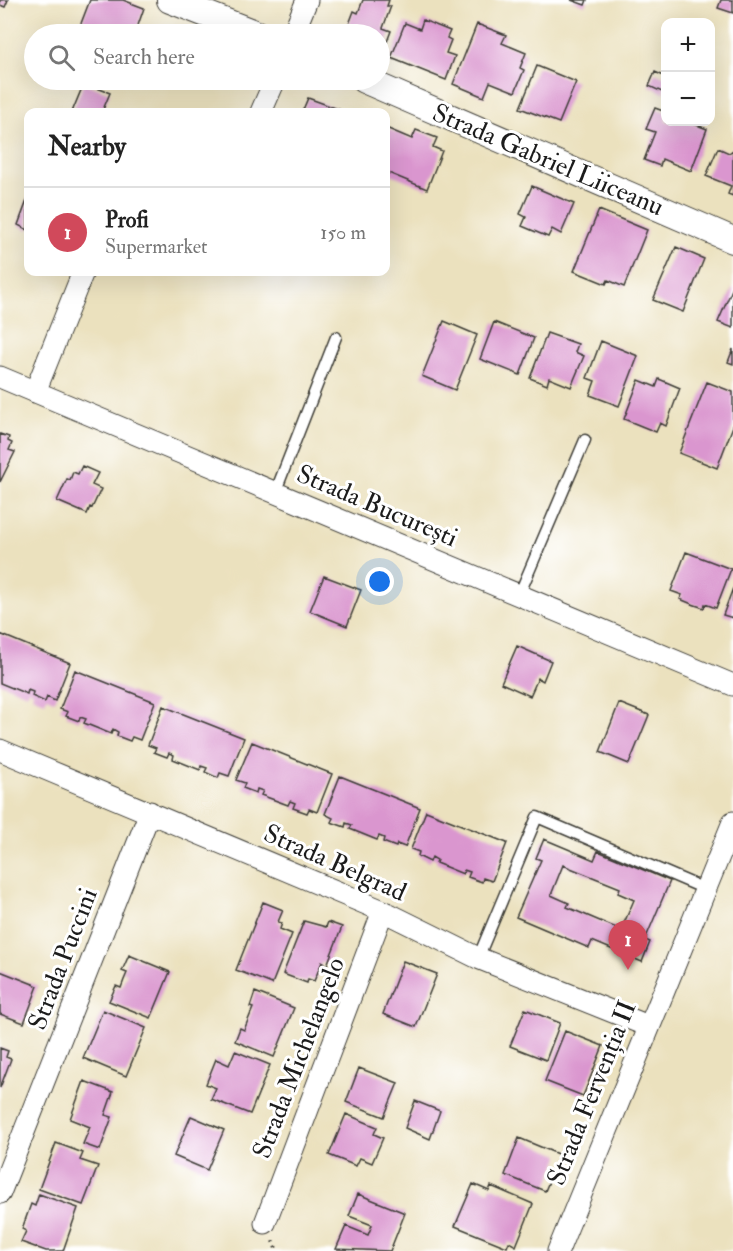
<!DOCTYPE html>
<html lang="en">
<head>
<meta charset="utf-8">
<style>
  :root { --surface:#fff; --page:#f6f6f6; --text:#222; --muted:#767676; --line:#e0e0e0; --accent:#d1495b }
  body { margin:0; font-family:"IM FELL Double Pica",serif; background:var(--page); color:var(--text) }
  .controls { position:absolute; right:18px; top:18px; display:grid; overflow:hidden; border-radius:12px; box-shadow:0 6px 24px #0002 }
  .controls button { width:54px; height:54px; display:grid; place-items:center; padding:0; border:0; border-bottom:2px solid var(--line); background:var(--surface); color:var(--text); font:30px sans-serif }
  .you { position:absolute; left:380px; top:582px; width:21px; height:21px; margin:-15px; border:4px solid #fff; border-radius:50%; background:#1a73e8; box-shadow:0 0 0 9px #1a73e833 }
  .badge { display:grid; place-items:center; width:39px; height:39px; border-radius:50%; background:var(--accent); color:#fff; font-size:20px; font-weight:700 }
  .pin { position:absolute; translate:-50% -50px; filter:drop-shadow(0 2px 3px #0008) }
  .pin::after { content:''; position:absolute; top:32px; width:21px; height:18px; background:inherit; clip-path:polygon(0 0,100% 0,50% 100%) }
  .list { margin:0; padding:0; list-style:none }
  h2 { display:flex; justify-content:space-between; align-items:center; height:78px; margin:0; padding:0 24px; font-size:26px }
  h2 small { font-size:20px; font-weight:400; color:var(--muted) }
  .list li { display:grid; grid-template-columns:39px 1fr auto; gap:18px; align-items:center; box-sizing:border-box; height:90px; padding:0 24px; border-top:2px solid var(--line) }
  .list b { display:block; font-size:22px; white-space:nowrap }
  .list p { margin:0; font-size:20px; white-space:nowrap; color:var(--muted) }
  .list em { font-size:20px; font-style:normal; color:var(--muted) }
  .icon { flex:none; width:33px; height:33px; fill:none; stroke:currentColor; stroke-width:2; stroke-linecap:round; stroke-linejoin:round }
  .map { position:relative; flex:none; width:733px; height:1251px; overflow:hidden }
  .search { position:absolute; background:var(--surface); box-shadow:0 6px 24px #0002; left:24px; top:24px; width:366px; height:66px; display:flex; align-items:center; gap:15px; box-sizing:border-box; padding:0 21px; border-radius:33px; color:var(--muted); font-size:22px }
  .panel { position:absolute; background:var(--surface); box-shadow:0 6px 24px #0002; left:24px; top:108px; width:366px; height:168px; border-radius:12px }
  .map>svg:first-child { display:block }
</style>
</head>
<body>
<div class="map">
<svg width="733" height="1251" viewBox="0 0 733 1251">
  <rect width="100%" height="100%" fill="#fff"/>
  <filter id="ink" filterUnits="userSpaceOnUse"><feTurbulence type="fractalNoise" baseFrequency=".0167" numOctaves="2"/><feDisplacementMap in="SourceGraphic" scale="12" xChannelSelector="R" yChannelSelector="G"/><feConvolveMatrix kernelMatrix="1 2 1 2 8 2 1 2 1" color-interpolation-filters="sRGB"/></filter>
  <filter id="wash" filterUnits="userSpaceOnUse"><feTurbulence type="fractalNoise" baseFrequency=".008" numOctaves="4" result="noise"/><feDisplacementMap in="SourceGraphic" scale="24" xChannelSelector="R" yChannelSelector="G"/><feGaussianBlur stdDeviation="1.35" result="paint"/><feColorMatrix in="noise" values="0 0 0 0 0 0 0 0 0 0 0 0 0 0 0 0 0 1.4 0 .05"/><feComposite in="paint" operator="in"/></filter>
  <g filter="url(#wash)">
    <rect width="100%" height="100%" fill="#ebe1be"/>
    <g id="blocks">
      <path fill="#da96cf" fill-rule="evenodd" d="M0 0H8L5 7 0 5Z
        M90 0H123L144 8 135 34H103L80 26Z
        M363 0H389L387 6H391L383 28 391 31 382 55 380 53V34H352L346 32 354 11 358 13Z
        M571 0H587L585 5Z
        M721 0H733V13L718 8Z
        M423 20 450 31 447 38 451 40 446 53 455 56 446 80 391 58 405 23 420 29Z
        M477 24 506 35 502 43 526 53 520 68 524 70 515 92 490 82 484 97 453 84Z
        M537 66 576 82 559 123 520 108Z
        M655 72 666 77 664 93 649 86Z
        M84 83 110 93 102 112H72Z
        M308 98 341 110V112H302Z
        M655 108 666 112V122H689L707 129 691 171 662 159 660 166 644 160 655 132 646 129Z
        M386 128 412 139 416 130 437 138 433 147 442 151 427 189 386 172Z
        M718 148 729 153 733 150V196L728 194 731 186 706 176Z
        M532 186 574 204 561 234 552 229 548 237 522 226 526 217 520 214Z
        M28 198V230L18 225Z
        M599 210 647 230 624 287 608 280 606 284 574 271Z
        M676 247 704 259 683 312 653 300Z
        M733 287V328L718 322Z
        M444 321 477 335 455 390 422 376Z
        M494 322 534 338 520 375 480 359Z
        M547 333 578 344 575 352 584 356 571 387 549 378 547 385 530 378Z
        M601 341 638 356 619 406 590 395 595 381 587 378Z
        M733 349V364L728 362Z
        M659 379 680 388 666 426 660 423 656 432 624 419 639 380 656 387Z
        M707 382 733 392V426L717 468 679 453Z
        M0 434 9 437 8 441 12 443 9 450 15 452 0 482Z
        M82 466 98 473 92 485 101 489 92 508 90 507 87 514 57 501 67 479 70 480 73 472 78 474Z
        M686 552 731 569 716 608 705 604 704 608 692 604 680 599 682 595 671 591Z
        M324 576 361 590 347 626 310 611Z
        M733 588V618L723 615Z
        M0 634 70 663 55 701 47 697 45 702 32 696 33 692 28 690 27 694 0 683Z
        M517 646 551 661 543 681 538 678 530 696 501 683Z
        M75 670 155 702 140 740 132 737 130 741 117 736 118 732 113 729 111 734 84 723 86 719 80 717 79 721 66 716 68 712 60 709Z
        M619 703 649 715 629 764 600 752Z
        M163 706 244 738 229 776 220 773 218 778 205 772 207 768 201 766 200 770 173 759 174 755 169 753 167 757 154 752 156 748 148 745Z
        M252 742 332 774 317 812 309 809 307 813 293 808 295 803 290 801 288 805 261 795 263 791 257 789 256 793 243 788 245 783 236 780Z
        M340 776 420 808 405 847 397 844 396 847 383 842 384 838 379 836 377 840 350 829 352 825 346 823 345 827 331 822 333 818 325 814Z
        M426 811 507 843 492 881 483 878 482 882 468 877 470 872 464 870 463 874 436 863 437 860 432 857 430 862 418 856 419 852 411 849Z
        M544 839 594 860 598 851 670 881 645 940 650 942 642 962 592 941 589 948 516 917 541 860 536 858ZM563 865 620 888 618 893 634 900 621 930 567 907 569 903 551 895Z
        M263 902 283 910 278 922 282 923 280 929 292 934 272 984 236 970Z
        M304 921 326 927 328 922 342 927 327 965 322 962 314 981 308 979 307 983 283 974Z
        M129 955 170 972 151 1018 109 1001 116 986 121 988 124 980 127 973 122 971Z
        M403 961 437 974 416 1027 383 1014Z
        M0 971 38 986 24 1023 0 1014Z
        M255 992 294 1008 274 1057 235 1041 240 1028 244 1030 253 1008 250 1007Z
        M525 1009 560 1023 546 1060 510 1046Z
        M103 1010 146 1028 126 1076 83 1058Z
        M565 1031 603 1046 583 1096 545 1081Z
        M0 1048 8 1051 6 1057 11 1059 0 1088Z
        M235 1051 270 1065 250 1114 211 1099 216 1088 206 1084 216 1059 229 1065Z
        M359 1068 398 1083 384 1117 346 1102Z
        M84 1081 113 1092 105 1115 112 1117 100 1150 83 1144 90 1127 70 1119Z
        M415 1101 440 1111 430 1139 405 1128Z
        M346 1114 377 1127 374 1134 383 1138 372 1163 360 1158 356 1166 329 1155Z
        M191 1116 224 1130 207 1170 174 1156Z
        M519 1138 560 1155 545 1191 505 1175Z
        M56 1143 83 1153 80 1160 98 1166 83 1205 39 1189Z
        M473 1184 489 1191 491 1186 533 1204 516 1246 509 1242 507 1247 455 1226Z
        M39 1194 78 1208 63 1251H46L21 1242 26 1231 22 1229 31 1204 35 1206Z
        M358 1194 405 1213 390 1251 336 1249 346 1226 368 1235 372 1225 349 1216Z"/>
    </g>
  </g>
  <g filter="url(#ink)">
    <use href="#blocks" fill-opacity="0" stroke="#3b3a34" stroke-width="1.5"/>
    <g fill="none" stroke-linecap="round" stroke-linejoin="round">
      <g stroke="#3b3a34" stroke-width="13">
        <path id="service" d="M275 493 336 337
          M519 595 585 440
          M478 958 537 817 705 889"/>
      </g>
      <g stroke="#3b3a34" stroke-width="23">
        <path id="minor" d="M293 34 307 0
          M261 112 275 80
          M0 377 733 685
          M35 392 83 272
          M0 750 383 911 478 958 648 1026
          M0 1193 150 812
          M265 1223 383 911
          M558 1251 733 822"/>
      </g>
      <g stroke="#3b3a34" stroke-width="28">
        <path id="tertiary" d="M170 0 257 34
          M364 80 733 240"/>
      </g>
      <path stroke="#3b3a34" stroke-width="4" stroke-dasharray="1.5 4.5" stroke-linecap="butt" d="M273 1241 277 1251"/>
      <use href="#service" stroke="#fff" stroke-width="10"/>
      <use href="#minor" stroke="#fff" stroke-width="21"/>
      <use href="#tertiary" stroke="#fff" stroke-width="26"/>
    </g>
  </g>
  <g text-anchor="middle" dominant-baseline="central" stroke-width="6" stroke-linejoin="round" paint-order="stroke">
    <g font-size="26" fill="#1c1c1c" stroke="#fff">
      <text transform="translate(548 160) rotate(23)">Strada Gabriel Liiceanu</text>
      <text transform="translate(377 506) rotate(23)">Strada București</text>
      <text transform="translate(335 863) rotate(24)">Strada Belgrad</text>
      <text transform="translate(63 959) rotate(-69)">Strada Puccini</text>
      <text transform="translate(299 1058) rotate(-69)">Strada Michelangelo</text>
      <text transform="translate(592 1093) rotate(-68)">Strada Fervenția II</text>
    </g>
  </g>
</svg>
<div class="controls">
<button>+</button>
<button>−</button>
</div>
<div class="you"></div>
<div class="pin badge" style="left:628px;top:970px">1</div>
<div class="search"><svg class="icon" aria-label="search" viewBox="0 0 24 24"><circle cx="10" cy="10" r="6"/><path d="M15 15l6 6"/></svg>Search here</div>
<section class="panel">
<h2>Nearby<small></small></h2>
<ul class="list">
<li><span class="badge">1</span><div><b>Profi</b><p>Supermarket</p></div><em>150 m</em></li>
</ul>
</section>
</div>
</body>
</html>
